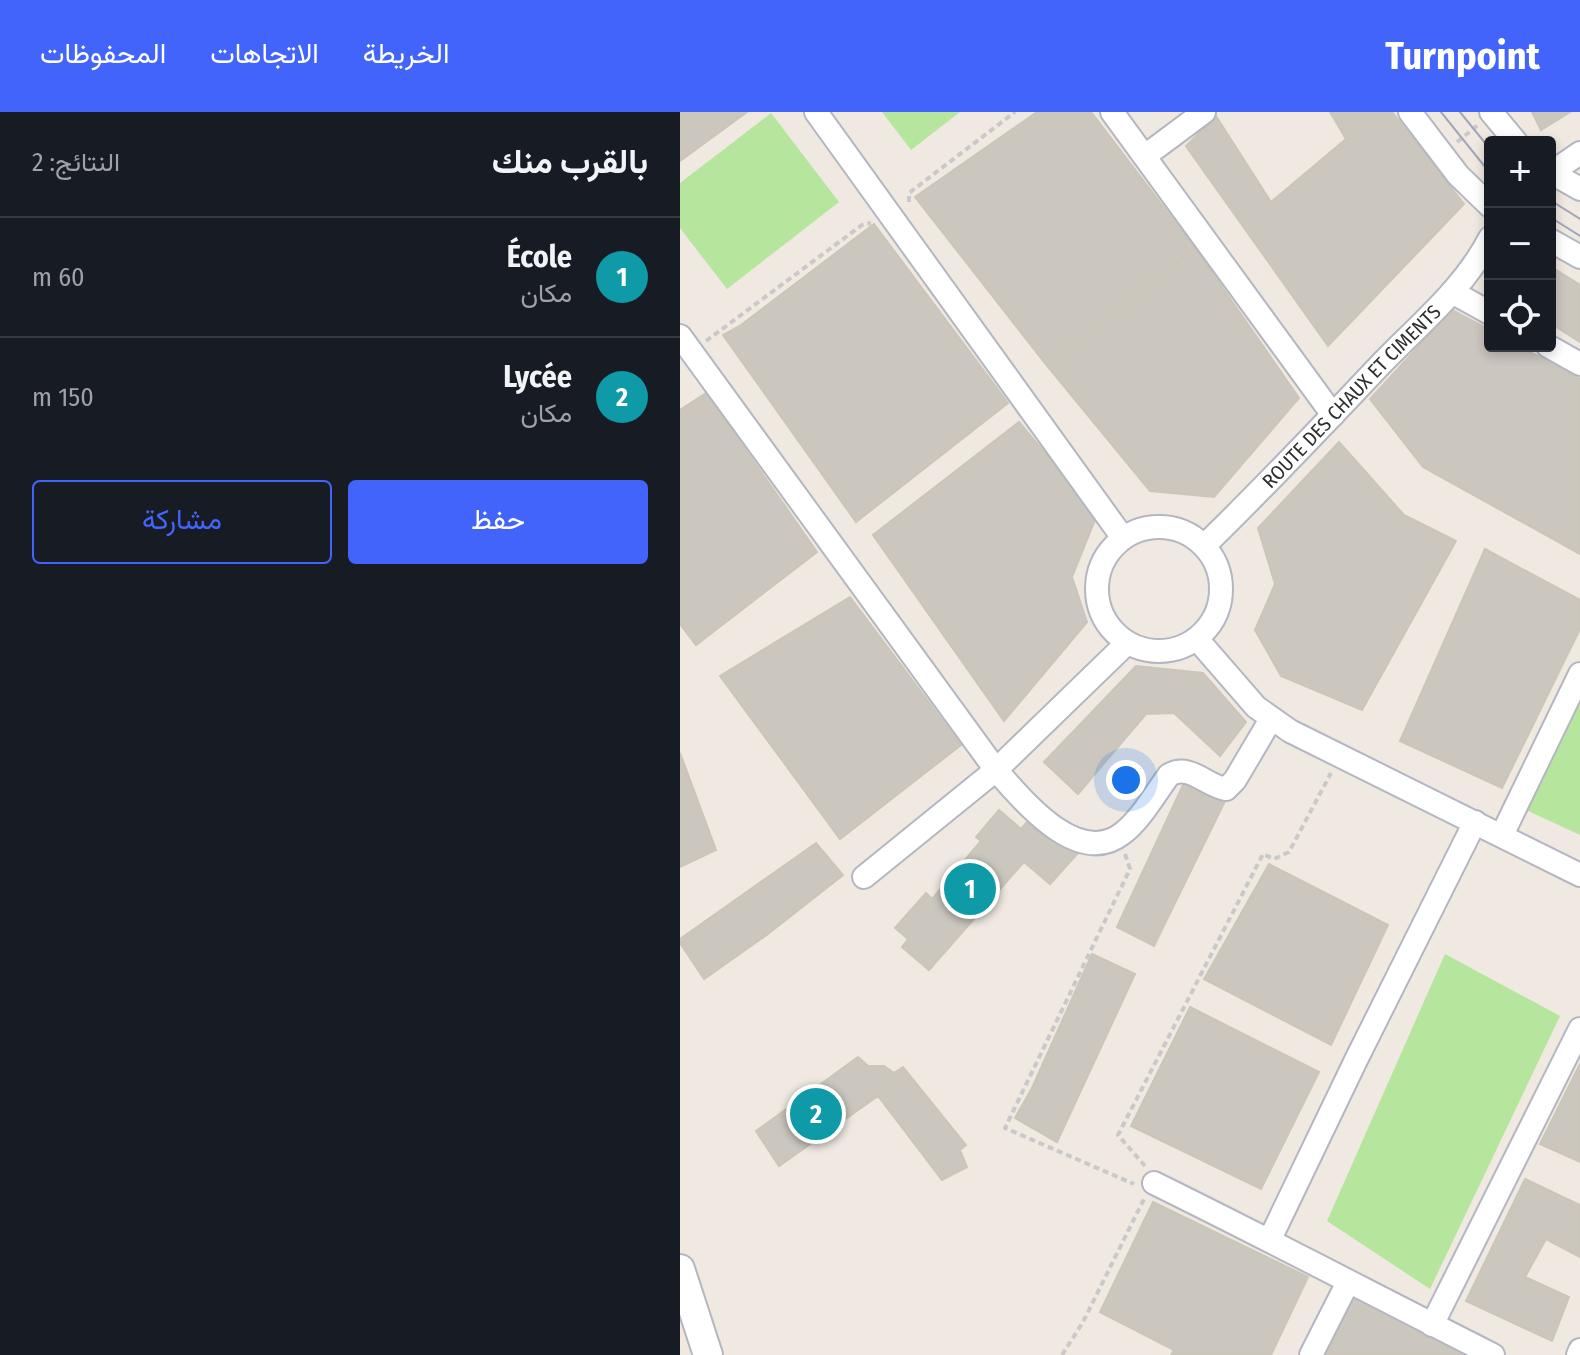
<!DOCTYPE html>
<html lang="ar">
<head>
<meta charset="utf-8">
<style>
  :root { --surface:#171b24; --page:#20242c; --text:#f1f3f6; --muted:#9ea1a6; --line:#363941; --accent:#4264fb }
  body { margin:0; font-family:"Fira Sans Condensed",Vazirmatn,sans-serif; background:var(--page); color:var(--text); direction:rtl }
  .controls { position:absolute; right:24px; top:24px; display:grid; overflow:hidden; border-radius:8px; box-shadow:0 4px 12px #0003 }
  .controls button { width:72px; height:72px; display:grid; place-items:center; padding:0; border:0; border-bottom:2px solid var(--line); background:var(--surface); color:var(--text); font:40px sans-serif }
  .you { position:absolute; left:446px; top:668px; width:28px; height:28px; margin:-20px; border:6px solid #fff; border-radius:50%; background:#1a73e8; box-shadow:0 0 0 12px #1a73e833 }
  .badge { display:grid; place-items:center; width:52px; height:52px; border-radius:50%; background:var(--accent); color:#fff; font-size:26px; font-weight:700 }
  .pin { position:absolute; translate:-50% -50%; border:4px solid #fff; box-shadow:0 2px 8px #0006 }
  .list { margin:0; padding:0; list-style:none }
  h2 { display:flex; justify-content:space-between; align-items:center; height:104px; margin:0; padding:0 32px; font-size:34px }
  h2 small { font-size:26px; font-weight:400; color:var(--muted) }
  .list li { display:grid; grid-template-columns:52px 1fr auto; gap:24px; align-items:center; box-sizing:border-box; height:120px; padding:0 32px; border-top:2px solid var(--line) }
  .list b { display:block; font-size:30px; white-space:nowrap }
  .list p { margin:0; font-size:26px; white-space:nowrap; color:var(--muted) }
  .list em { font-size:26px; font-style:normal; color:var(--muted) }
  .actions { display:flex; gap:16px; padding:24px 32px }
  .actions a { flex:1; padding:18px 0; border:2px solid var(--accent); border-radius:8px; text-align:center; font-size:28px; color:var(--accent) }
  .actions .main { background:var(--accent); color:#fff }
  .icon { flex:none; width:44px; height:44px; fill:none; stroke:currentColor; stroke-width:2; stroke-linecap:round; stroke-linejoin:round }
  .map { position:relative; flex:none; width:900px; height:1243px; overflow:hidden; direction:ltr }
  header { display:flex; align-items:center; gap:48px; box-sizing:border-box; height:112px; padding:0 40px; background:var(--accent); color:#fff }
  header strong { font-size:38px }
  nav { display:flex; gap:44px; margin-inline-start:auto; font-size:28px }
  main { display:flex }
  aside { flex:1; background:var(--surface) }
  .map>svg:first-child { display:block }
</style>
</head>
<body>
<header>
<strong>Turnpoint</strong>
<nav><a>الخريطة</a><a>الاتجاهات</a><a>المحفوظات</a></nav>
</header>
<main>
<div class="map">
<svg width="900" height="1243" viewBox="0 0 900 1243">
  <rect width="100%" height="100%" fill="#efe9e1"/>
  <path fill="#b6e59e" d="M202 0H280L231 38Z
    M91 1 159 90 47 177 0 116V71Z
    M900 554V723L833 692Z
    M765 842 880 904 750 1177 647 1109Z"/>
  <path fill="#cbc7bf" stroke="#cbc5ba" stroke-width="2" d="M0 0H67L0 49Z
    M357 0H411L515 136 368 255 235 85Z
    M650 0H712L784 92 648 234 506 34 536 4 591 90 666 27Z
    M852 0H890L861 18Z
    M194 112 328 291 176 410 43 223 61 213Z
    M515 136 619 286 534 385 470 379 368 255Z
    M870 154 900 173V230L870 211Z
    M772 198 810 218V234H839L900 267V442L743 355 690 287Z
    M26 281 137 440 16 533 0 512V298Z
    M339 310 417 403 392 465 407 510 324 609 193 423Z
    M659 330 724 403 776 429 682 598 601 564 575 518 595 472 578 416Z
    M805 437 900 488V517L822 676 720 629Z
    M170 485 281 633 160 727 40 564Z
    M456 554 523 561 566 610 540 644 494 601 466 602 398 682 364 650Z
    M0 641 36 738 0 755Z
    M508 662 548 683 474 834 437 815Z
    M319 698 341 717 347 710 360 722 367 714 398 741 370 772 344 750 249 858 222 835 228 827 215 816 246 781 252 787 301 729 296 725Z
    M136 731 163 763 88 822 24 867 0 831V827Z
    M589 752 708 813 651 933 524 867Z
    M412 842 455 862 377 1030 335 1006 352 976Z
    M510 895 639 960 581 1077 451 1014Z
    M178 945 188 954H204L214 961 223 955 286 1033 280 1038 287 1055 262 1068 198 984 99 1054 76 1019Z
    M900 952V1050L860 1032Z
    M845 1067 900 1093V1145L866 1127 845 1165 889 1185 872 1229 786 1189Z
    M473 1090 628 1165 591 1243H491L494 1238 420 1200Z
    M673 1181 799 1243H642Z"/>
  <g fill="none" stroke-linecap="round" stroke-linejoin="round">
    <g stroke="#b4b7c1" stroke-width="26">
      <g id="minor">
        <path d="M136 0 443 426"/>
        <path d="M432 0 653 303"/>
        <path d="M730 0 778 63 810 94"/>
        <path d="M811 0 836 30"/>
        <path d="M465 44 524 0"/>
        <path d="M870 60 900 77"/>
        <path d="M871 61 900 41"/>
        <path d="M870 128 900 145"/>
        <path d="M772 180 810 201"/>
        <path d="M0 224 316 658C343 688 398 757 443 721 461 707 475 682 489 663 510 651 526 674 546 677L555 668 591 607"/>
        <path d="M868 234 900 252"/>
        <circle cx="479" cy="477" r="62"/>
        <path id="s1" d="M524 434C586 374 644 312 703 250 740 212 785 175 810 126"/>
        <path d="M517 527 576 595 610 619 900 763"/>
        <path d="M822 723 900 562"/>
        <path d="M184 765 316 658 447 531"/>
        <path d="M474 1071C588 1127 700 1186 813 1243"/>
        <path d="M590 1127 676 948 795 710"/>
        <path d="M752 1213 900 917"/>
        <path d="M631 1243 668 1170"/>
        <path d="M898 1243 900 1238"/>
      </g>
    </g>
    <g stroke="#b4b7c1" stroke-width="32">
      <path id="tertiary" d="M0 1157 28 1243"/>
    </g>
    <path stroke="#c9c9c9" stroke-width="4" stroke-dasharray="6 4" stroke-linecap="butt" d="M777 30 798 13
      M229 90V81L335 0
      M26 229 182 113 191 111
      M445 742 450 757 325 1016 454 1072
      M465 1054 438 1023 583 742 594 747 609 740 651 661
      M382 1243 403 1210 464 1087"/>
    <use href="#minor" stroke="#fff" stroke-width="22"/>
    <use href="#tertiary" stroke="#fff" stroke-width="28"/>
    <path stroke="#a3a6b8" stroke-width="2" d="M761 0 810 61
      M780 0 810 37
      M870 88 900 107
      M870 105 900 124"/>
  </g>
  <g text-anchor="middle" dominant-baseline="central" stroke-width="7" stroke-linejoin="round" paint-order="stroke">
    <g font-size="20" fill="#2e2e2e" stroke="#fff">
      <text stroke="none"><textPath href="#s1" startOffset="210">ROUTE DES CHAUX ET CIMENTS</textPath></text>
    </g>
  </g>
</svg>
<div class="controls">
<button>+</button>
<button>−</button>
<button><svg class="icon" aria-label="locate" viewBox="0 0 24 24"><circle cx="12" cy="12" r="6"/><path d="M12 2v4M12 18v4M2 12h4M18 12h4"/></svg></button>
</div>
<div class="you"></div>
<div class="pin badge" style="left:290px;top:777px;background:#0f9aa8">1</div>
<div class="pin badge" style="left:136px;top:1002px;background:#0f9aa8">2</div>
</div>
<aside>
<h2>بالقرب منك<small>النتائج: 2</small></h2>
<ul class="list">
<li><span class="badge" style="background:#0f9aa8">1</span><div><b>École</b><p>مكان</p></div><em>60 m</em></li>
<li><span class="badge" style="background:#0f9aa8">2</span><div><b>Lycée</b><p>مكان</p></div><em>150 m</em></li>
</ul>
<div class="actions"><a class="main">حفظ</a><a>مشاركة</a></div>
</aside>
</main>
</body>
</html>
